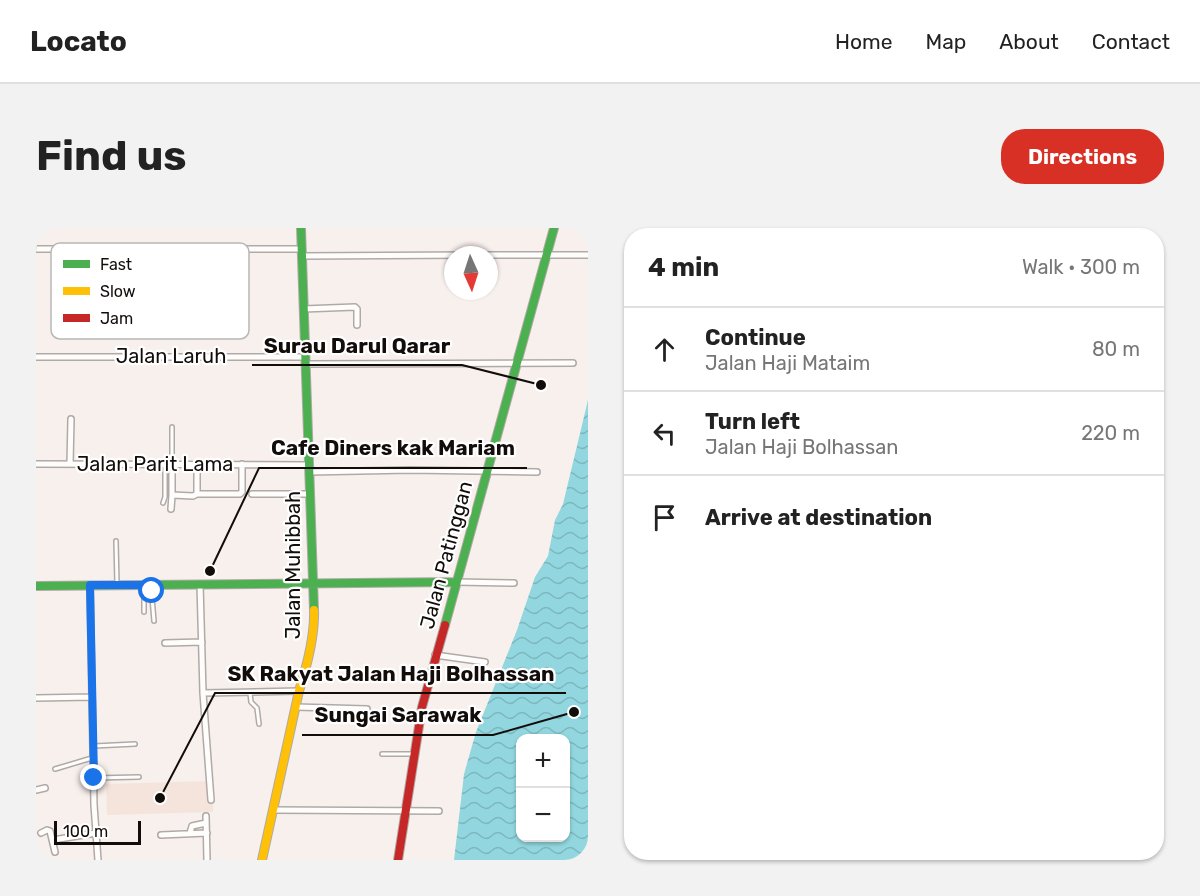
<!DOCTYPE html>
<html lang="en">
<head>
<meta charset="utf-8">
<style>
  :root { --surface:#fff; --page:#f2f2f2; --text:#222; --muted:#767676; --line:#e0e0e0; --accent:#d93025 }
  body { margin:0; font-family:Rubik,sans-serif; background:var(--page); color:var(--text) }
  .controls { position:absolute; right:18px; bottom:18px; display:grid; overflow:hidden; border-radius:12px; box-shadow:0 2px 4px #0004 }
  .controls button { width:54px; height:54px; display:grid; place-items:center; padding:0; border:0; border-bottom:2px solid var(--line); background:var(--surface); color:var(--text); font:30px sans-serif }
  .compass { position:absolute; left:408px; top:18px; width:54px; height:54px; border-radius:50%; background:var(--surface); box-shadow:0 2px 4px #0004; rotate:177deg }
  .scale { position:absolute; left:18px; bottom:15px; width:87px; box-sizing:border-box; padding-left:6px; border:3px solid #120d0b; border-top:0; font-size:16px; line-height:21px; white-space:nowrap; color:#120d0b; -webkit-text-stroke:4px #fff; paint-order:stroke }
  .stop { position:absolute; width:18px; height:18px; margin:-14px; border:4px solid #1a73e8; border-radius:50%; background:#fff }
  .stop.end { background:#1a73e8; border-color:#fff; box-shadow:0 2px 6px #0008 }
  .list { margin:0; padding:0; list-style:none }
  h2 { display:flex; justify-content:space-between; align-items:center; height:78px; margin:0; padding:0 24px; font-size:26px }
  h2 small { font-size:20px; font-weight:400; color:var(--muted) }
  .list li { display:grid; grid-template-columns:39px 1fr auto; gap:18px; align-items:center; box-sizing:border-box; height:84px; padding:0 24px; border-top:2px solid var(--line) }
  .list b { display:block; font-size:22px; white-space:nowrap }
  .list p { margin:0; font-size:20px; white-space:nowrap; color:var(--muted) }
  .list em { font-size:20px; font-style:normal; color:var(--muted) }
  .icon { flex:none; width:33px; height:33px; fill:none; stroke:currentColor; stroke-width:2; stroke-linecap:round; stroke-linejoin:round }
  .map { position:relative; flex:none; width:552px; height:632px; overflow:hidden; border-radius:24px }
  header { display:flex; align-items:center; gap:36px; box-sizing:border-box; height:84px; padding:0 30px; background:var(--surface); border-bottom:2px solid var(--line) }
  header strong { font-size:28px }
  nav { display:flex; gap:33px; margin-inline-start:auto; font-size:21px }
  .intro { display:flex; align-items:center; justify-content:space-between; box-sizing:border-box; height:144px; padding:0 36px }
  h1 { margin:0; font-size:42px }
  .button { padding:15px 27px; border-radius:24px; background:var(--accent); color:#fff; font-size:21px; font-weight:700 }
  main { display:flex; gap:36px; padding:0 36px }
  aside { flex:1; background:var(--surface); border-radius:24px; box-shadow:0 2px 4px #0004 }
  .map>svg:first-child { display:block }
</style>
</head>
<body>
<header>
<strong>Locato</strong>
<nav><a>Home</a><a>Map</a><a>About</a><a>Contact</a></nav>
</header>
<div class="intro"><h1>Find us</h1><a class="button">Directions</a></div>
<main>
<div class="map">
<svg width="552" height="632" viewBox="0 0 552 632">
  <defs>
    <pattern id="water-waves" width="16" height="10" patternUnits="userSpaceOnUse" patternTransform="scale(1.5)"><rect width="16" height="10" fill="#92d7df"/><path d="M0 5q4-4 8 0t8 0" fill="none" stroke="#7db7be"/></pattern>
  </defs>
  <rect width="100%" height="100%" fill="#f8f0ec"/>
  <path fill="#f4e4dc" d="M177 553V584L71 587 70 556Z"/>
  <path fill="url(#water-waves)" fill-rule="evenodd" d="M552 172V632H418L428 546 440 504 481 402 499 349 512 328 519 292 527 276ZM484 511H530V610H484Z"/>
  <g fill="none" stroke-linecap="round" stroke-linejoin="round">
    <g stroke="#b0aaa7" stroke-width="6">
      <path id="lane" d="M136 236V199
        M127 275 129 269V236
        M80 313 81 356
        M115 358 118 393
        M108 384V358
        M214 465 215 474 221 480 223 496
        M58 518 99 516
        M346 526H376
        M19 541 56 530
        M58 550 103 549"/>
    </g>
    <g stroke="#b0aaa7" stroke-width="8">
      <path id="street" d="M0 21H265
        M453 27H552
        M265 28 434 27
        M267 81 319 79 321 81V97
        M0 129H269
        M269 136 537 135
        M0 236 273 237
        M34 236 35 191
        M136 236V267L157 268 161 266
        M161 236V266H204L206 264V236
        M273 244 374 242 501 244
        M216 266H274
        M135 281 136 267
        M420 354 478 355
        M164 356 167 465 175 572
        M54 357 58 577 62 632
        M129 415 166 414
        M399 427 449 434
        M167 465 263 463
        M0 470 56 469
        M260 479 331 481
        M0 562 9 560
        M237 582 403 583
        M170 588 171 632
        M5 605 11 602 14 603 19 624
        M154 605 156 598 170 595
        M125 607 171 605
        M17 612 60 605"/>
    </g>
    <g stroke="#b0aaa7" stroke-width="10">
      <path id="fast" d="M265 0 278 382
        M0 358 420 354
        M409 397 518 0"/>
    </g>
    <g stroke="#b0aaa7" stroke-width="10">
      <path id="slow" d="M226 632 263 463C271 438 279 409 278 382"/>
    </g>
    <g stroke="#b0aaa7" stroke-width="10">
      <path id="jam" d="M362 632 386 479 409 397"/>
    </g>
    <use href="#lane" stroke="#fefdfc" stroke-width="3"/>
    <use href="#street" stroke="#fefdfc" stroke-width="5"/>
    <use href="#fast" stroke="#4caf50" stroke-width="8"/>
    <use href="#slow" stroke="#ffc107" stroke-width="8"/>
    <use href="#jam" stroke="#c62828" stroke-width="8"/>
  </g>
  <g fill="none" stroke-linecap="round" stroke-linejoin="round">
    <path stroke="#1a73e8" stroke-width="8" d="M58 550 54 357H115L116 363"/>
  </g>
  <g text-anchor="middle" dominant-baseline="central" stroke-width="4.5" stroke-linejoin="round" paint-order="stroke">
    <g font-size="20" fill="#120d0b" stroke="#fff">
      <text x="135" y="128">Jalan Laruh</text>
      <text x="119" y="236">Jalan Parit Lama</text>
      <text transform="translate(410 327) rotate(-75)">Jalan Patinggan</text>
      <text transform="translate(257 337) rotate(-90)">Jalan Muhibbah</text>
    </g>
  </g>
  <rect x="15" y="15" width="198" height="96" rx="9" fill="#fff" stroke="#b8b6b6" stroke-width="1.5"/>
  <rect x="27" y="32" width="27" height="8" fill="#4caf50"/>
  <rect x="27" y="59" width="27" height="8" fill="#ffc107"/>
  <rect x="27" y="86" width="27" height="8" fill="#c62828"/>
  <g font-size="16" fill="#120d0b">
    <text x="64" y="42">Fast</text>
    <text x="64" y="69">Slow</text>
    <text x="64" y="96">Jam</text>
  </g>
  <path fill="none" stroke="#120d0b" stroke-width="2" d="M505 157L426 137H216M174 343L223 240H491M124 570L179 465H530M538 484L457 507H266"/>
  <g fill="#120d0b" stroke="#fff" stroke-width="2">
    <circle cx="505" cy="157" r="6"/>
    <circle cx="174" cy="343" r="6"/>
    <circle cx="124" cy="570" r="6"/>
    <circle cx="538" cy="484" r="6"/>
  </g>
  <g font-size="21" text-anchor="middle" font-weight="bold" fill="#120d0b" stroke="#fff" stroke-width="4.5" stroke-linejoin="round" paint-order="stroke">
    <text x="321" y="125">Surau Darul Qarar</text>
    <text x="357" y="227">Cafe Diners kak Mariam</text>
    <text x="355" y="453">SK Rakyat Jalan Haji Bolhassan</text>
    <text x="362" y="494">Sungai Sarawak</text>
  </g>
</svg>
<div class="controls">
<button>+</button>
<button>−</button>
</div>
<svg class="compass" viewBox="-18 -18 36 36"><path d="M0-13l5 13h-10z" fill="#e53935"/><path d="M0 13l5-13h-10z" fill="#767676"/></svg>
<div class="scale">100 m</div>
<div class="stop" style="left:116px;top:363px"></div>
<div class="stop end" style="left:58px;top:550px"></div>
</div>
<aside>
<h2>4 min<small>Walk · 300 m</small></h2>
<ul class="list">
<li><svg class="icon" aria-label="ahead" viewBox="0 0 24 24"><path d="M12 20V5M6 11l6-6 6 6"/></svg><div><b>Continue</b><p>Jalan Haji Mataim</p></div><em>80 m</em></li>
<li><svg class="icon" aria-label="left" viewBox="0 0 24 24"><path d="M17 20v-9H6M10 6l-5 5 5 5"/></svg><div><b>Turn left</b><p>Jalan Haji Bolhassan</p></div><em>220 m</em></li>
<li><svg class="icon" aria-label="arrive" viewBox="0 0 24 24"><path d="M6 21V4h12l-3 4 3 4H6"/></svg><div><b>Arrive at destination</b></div></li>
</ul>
</aside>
</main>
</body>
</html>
